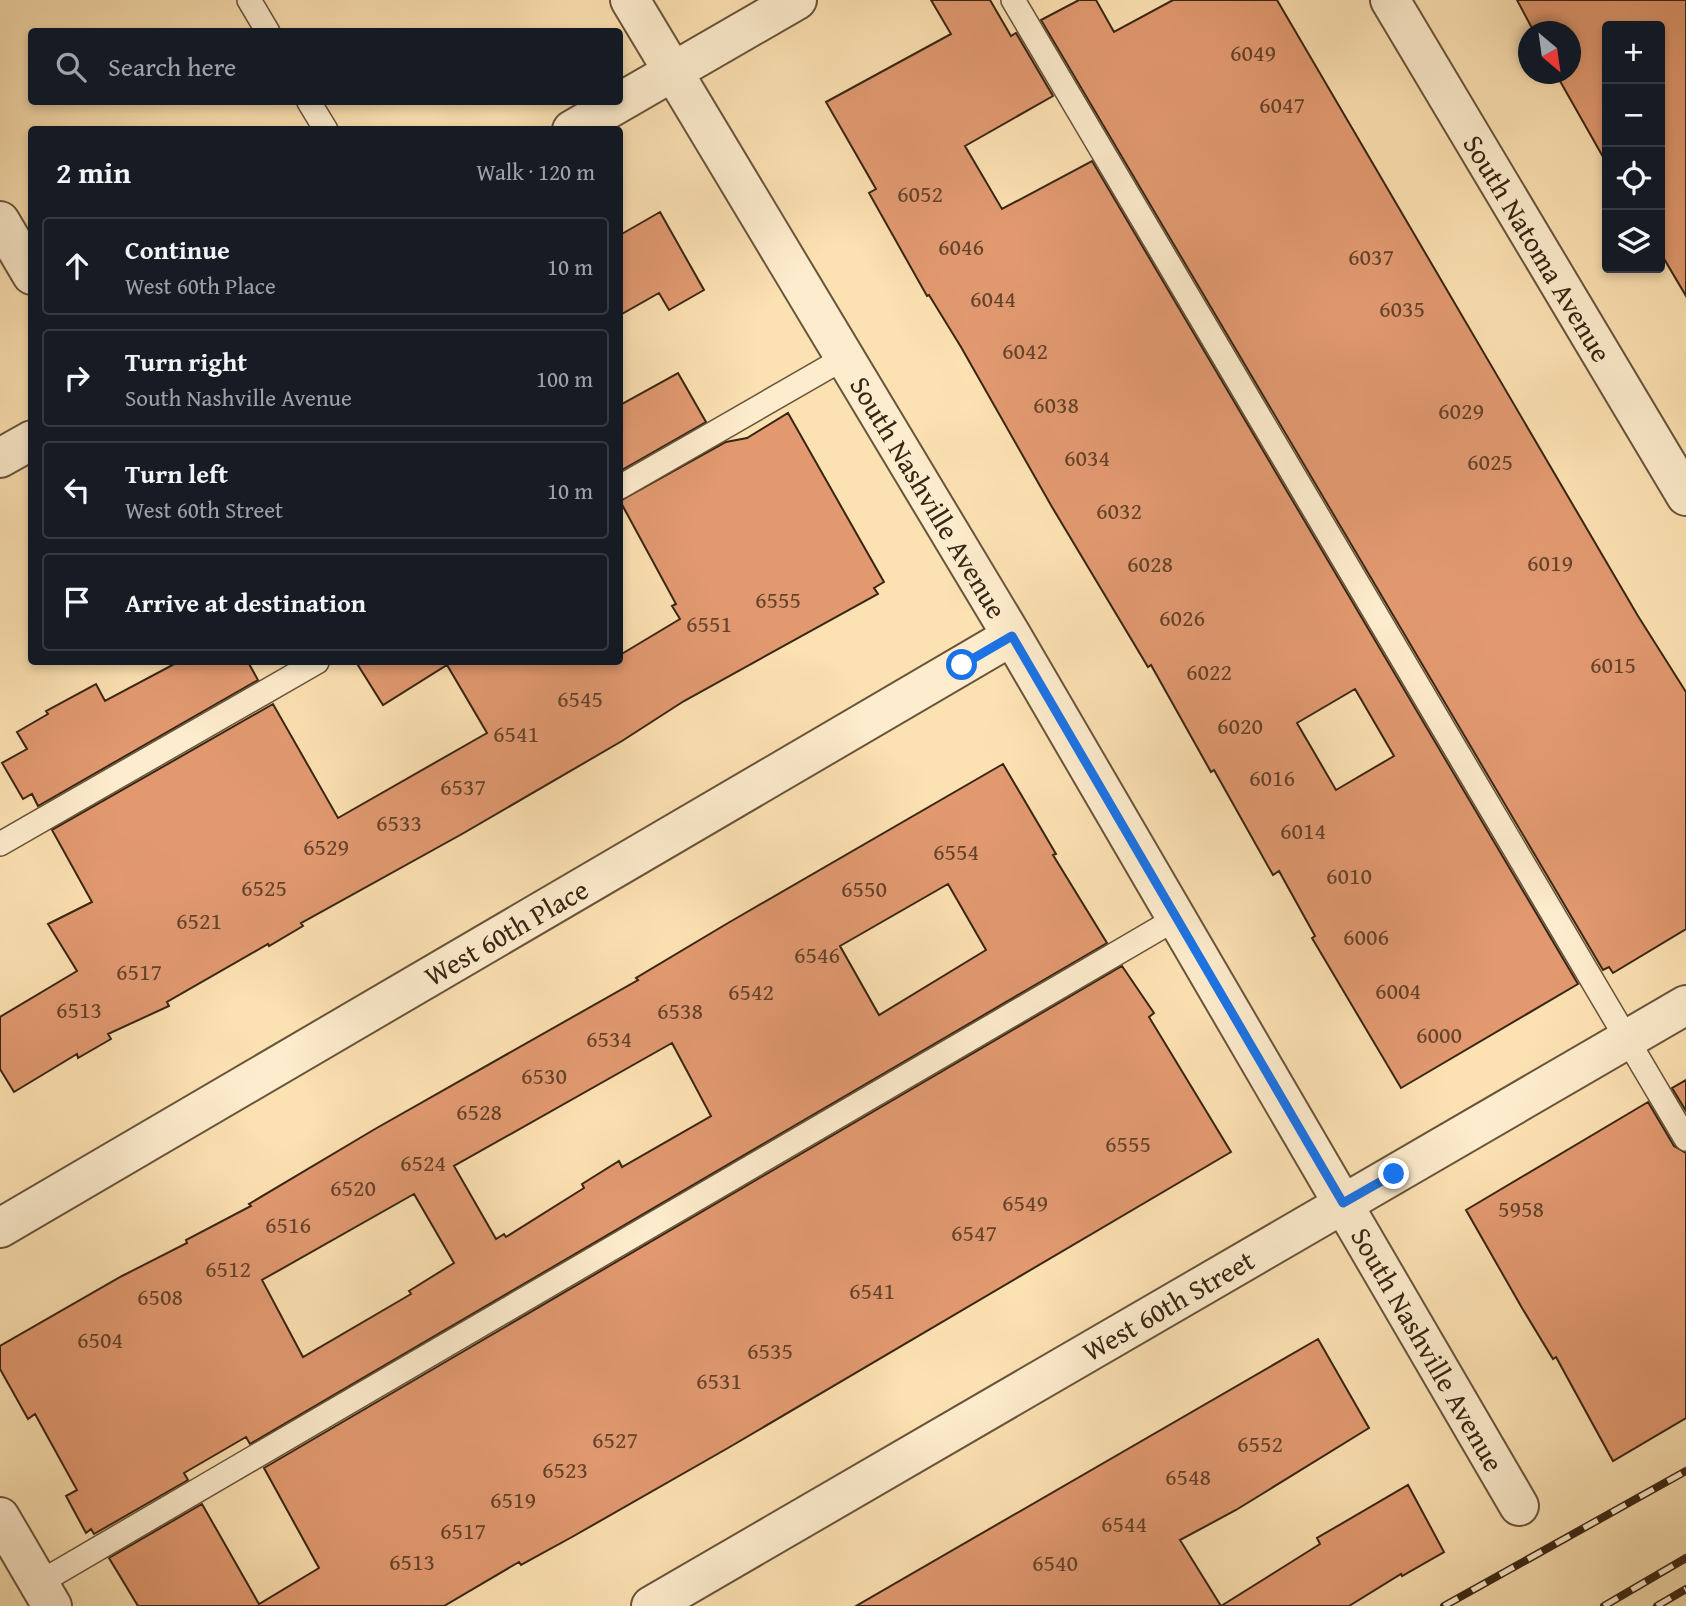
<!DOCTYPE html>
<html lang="en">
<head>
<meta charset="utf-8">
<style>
  :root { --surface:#171b24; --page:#242831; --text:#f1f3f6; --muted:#9ea1a6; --line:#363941 }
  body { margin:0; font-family:"Gentium Book Plus",serif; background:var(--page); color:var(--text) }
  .controls { position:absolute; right:21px; top:21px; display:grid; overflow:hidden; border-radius:7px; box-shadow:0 4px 10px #0003 }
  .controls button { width:63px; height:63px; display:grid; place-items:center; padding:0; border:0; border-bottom:2px solid var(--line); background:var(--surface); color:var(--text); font:35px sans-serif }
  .compass { position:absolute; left:1518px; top:21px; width:63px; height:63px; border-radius:50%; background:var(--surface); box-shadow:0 4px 10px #0003; rotate:151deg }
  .stop { position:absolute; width:21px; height:21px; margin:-16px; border:5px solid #1a73e8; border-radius:50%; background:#fff }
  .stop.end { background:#1a73e8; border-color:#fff; box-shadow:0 2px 7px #0008 }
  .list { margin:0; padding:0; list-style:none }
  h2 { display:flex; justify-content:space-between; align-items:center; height:91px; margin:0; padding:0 28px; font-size:30px }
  h2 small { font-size:23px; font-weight:400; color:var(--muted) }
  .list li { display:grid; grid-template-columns:46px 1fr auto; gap:21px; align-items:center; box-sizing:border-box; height:98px; margin:0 14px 14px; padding:0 14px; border:2px solid var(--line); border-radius:7px }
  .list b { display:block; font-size:26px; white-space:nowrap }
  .list p { margin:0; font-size:23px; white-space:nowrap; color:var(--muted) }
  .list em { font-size:23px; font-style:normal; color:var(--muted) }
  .icon { flex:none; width:38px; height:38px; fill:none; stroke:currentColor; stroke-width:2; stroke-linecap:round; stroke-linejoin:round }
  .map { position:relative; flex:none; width:1686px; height:1606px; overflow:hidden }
  .search { position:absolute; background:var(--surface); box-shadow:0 4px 10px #0003; left:28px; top:28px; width:595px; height:77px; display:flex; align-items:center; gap:18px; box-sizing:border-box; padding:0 24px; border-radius:7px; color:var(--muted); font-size:26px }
  .panel { position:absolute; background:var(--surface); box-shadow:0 4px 10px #0003; left:28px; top:126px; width:595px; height:539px; border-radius:7px }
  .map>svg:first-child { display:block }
</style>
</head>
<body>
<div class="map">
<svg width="1686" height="1606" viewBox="0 0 1686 1606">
  <rect width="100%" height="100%" fill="#fce1b2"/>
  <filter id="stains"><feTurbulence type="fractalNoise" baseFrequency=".00286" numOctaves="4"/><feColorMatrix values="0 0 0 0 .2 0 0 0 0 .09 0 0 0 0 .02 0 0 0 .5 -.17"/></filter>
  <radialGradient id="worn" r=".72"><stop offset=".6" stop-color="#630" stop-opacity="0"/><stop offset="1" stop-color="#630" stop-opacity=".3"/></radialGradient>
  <path fill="#e29970" stroke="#382513" stroke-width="2" fill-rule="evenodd" d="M931 0H990L1011 36 1016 33 1053 96 965 146 1002 209 1092 161 1578 984 1401 1088 1312 938 1315 936 1279 871 1273 875 1214 770 1211 772 1151 665 1148 667 1052 507 961 347 929 295 927 296 869 193 876 189 826 102 951 34ZM1355 689 1394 756 1336 790 1297 723Z
    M1079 0H1096L1114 32 1173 0H1277L1638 616 1686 692V929L1613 973 1609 967 1603 970 1041 20Z
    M1517 0H1686V296L1660 252V26H1607V164L1556 74H1571V32H1534Z
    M660 212 704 290 669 310 659 293 620 315V235Z
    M678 373 706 422 620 471V405Z
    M788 413 884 582 874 588 878 594 684 701 622 741 462 834 301 923 303 926 269 946 268 944 167 1002 169 1006 108 1034 111 1039 78 1058 77 1054 14 1092 0 1069V1017L77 971 48 924 92 902 52 830 273 704 338 818 487 733 447 665 383 705 356 662H620V655L680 619 672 606 676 604 620 501 726 442 747 438Z
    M178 662H248L258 680 38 806 32 794 23 799 2 763 27 749 17 732 48 714 46 711 96 684 105 701Z
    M1003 764 1056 854 1053 855 1107 943 250 1444 246 1437 184 1473 188 1480 94 1534 91 1529 86 1533 66 1496 77 1490 35 1414 28 1419 0 1369V1346L122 1276 187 1243 186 1240 251 1206 249 1204 375 1129 638 980 636 978 728 923ZM948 884 986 950 879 1015 840 946ZM672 1043 711 1116 622 1167 619 1161 582 1184 584 1188 506 1237 504 1234 496 1239 454 1166ZM414 1194 454 1263 409 1291 411 1294 303 1357 262 1280Z
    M1122 966 1154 1013 1149 1017 1231 1152 728 1448 572 1537 521 1565 519 1562 444 1606H138L109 1558 202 1504 259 1604 319 1568 264 1468Z
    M1686 1080V1111L1672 1088Z
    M1648 1102 1674 1146 1686 1153V1418L1613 1461 1556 1357 1553 1359 1522 1308 1466 1210Z
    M1318 1339 1369 1428 1236 1510 1180 1540 1221 1606 1320 1544 1317 1538 1408 1485 1444 1552 1402 1576 1401 1574 1349 1606H856Z"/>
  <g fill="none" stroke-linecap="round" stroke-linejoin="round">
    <g stroke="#69543b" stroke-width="26">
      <path id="lane" d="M249 0 268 32
        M1013 0 1686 1139
        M309 102 326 130
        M620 487 846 357
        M0 844 317 662
        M39 1583 1177 918"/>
    </g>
    <g stroke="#69543b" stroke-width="42">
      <path id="street" d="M630 0 1012 636 1519 1506
        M1390 0 1686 496
        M572 130 797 0
        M0 221 32 275
        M0 458 32 440
        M0 1228 1012 636
        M0 1517 52 1606
        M651 1606 1686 1005"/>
    </g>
    <use href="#lane" stroke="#fdeccd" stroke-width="23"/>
    <use href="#street" stroke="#fdeccd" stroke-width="38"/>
    <g stroke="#382513" stroke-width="8">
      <path id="rail" d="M1444 1606 1686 1471
        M1604 1606 1686 1558
        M1657 1606 1686 1589"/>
    </g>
    <use href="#rail" stroke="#fdeccd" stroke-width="5" stroke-dasharray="16" stroke-linecap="butt"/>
  </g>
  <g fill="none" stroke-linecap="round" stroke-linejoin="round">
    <path stroke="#1a73e8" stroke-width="9" d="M962 665 1012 636 1343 1203 1394 1174"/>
  </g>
  <g text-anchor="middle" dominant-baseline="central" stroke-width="6" stroke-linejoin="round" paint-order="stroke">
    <g font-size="24" fill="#62422a">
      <text x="1253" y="52">6049</text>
      <text x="1282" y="104">6047</text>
      <text x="920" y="193">6052</text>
      <text x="961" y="246">6046</text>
      <text x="1371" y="256">6037</text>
      <text x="993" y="298">6044</text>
      <text x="1402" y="308">6035</text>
      <text x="1025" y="350">6042</text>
      <text x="1056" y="404">6038</text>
      <text x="1461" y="410">6029</text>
      <text x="1087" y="457">6034</text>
      <text x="1490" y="461">6025</text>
      <text x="1119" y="510">6032</text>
      <text x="1550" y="562">6019</text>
      <text x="1150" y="563">6028</text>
      <text x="778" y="599">6555</text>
      <text x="1182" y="617">6026</text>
      <text x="709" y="623">6551</text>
      <text x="1613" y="664">6015</text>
      <text x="1209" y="671">6022</text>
      <text x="580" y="698">6545</text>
      <text x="1240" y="725">6020</text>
      <text x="516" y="733">6541</text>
      <text x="1272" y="777">6016</text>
      <text x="463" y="786">6537</text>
      <text x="399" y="822">6533</text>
      <text x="1303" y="830">6014</text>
      <text x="326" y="846">6529</text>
      <text x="956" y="851">6554</text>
      <text x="1349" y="875">6010</text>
      <text x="264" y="887">6525</text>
      <text x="864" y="888">6550</text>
      <text x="199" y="920">6521</text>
      <text x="1366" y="936">6006</text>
      <text x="817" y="954">6546</text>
      <text x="139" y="971">6517</text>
      <text x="1398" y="990">6004</text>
      <text x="751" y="991">6542</text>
      <text x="79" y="1009">6513</text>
      <text x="680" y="1010">6538</text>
      <text x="1439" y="1034">6000</text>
      <text x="609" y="1038">6534</text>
      <text x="544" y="1075">6530</text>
      <text x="479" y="1111">6528</text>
      <text x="1128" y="1143">6555</text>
      <text x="423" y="1162">6524</text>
      <text x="353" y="1187">6520</text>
      <text x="1025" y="1202">6549</text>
      <text x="1521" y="1208">5958</text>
      <text x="288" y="1224">6516</text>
      <text x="974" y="1232">6547</text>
      <text x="228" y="1268">6512</text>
      <text x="872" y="1290">6541</text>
      <text x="160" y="1296">6508</text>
      <text x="100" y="1339">6504</text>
      <text x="770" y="1350">6535</text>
      <text x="719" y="1380">6531</text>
      <text x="615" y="1439">6527</text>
      <text x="1260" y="1443">6552</text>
      <text x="565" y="1469">6523</text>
      <text x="1188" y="1476">6548</text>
      <text x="513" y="1499">6519</text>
      <text x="1124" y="1523">6544</text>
      <text x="463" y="1530">6517</text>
      <text x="412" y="1561">6513</text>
      <text x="1055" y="1562">6540</text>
    </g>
    <g font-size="28" fill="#382513" stroke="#fdeccd">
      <text transform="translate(1538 248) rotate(59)">South Natoma Avenue</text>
      <text transform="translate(929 497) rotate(59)">South Nashville Avenue</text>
      <text transform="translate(506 932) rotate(-30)">West 60th Place</text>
      <text transform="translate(1168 1305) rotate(-30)">West 60th Street</text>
      <text transform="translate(1428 1349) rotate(60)">South Nashville Avenue</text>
    </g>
  </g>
  <rect width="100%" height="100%" filter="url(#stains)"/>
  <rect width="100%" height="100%" fill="url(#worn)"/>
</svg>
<div class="controls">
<button>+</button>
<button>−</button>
<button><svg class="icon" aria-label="locate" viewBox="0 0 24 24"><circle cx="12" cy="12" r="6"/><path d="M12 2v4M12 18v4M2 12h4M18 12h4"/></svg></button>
<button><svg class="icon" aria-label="layers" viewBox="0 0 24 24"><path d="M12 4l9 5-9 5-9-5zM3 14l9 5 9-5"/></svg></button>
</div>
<svg class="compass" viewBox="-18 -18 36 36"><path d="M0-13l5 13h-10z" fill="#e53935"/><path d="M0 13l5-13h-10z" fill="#9ea1a6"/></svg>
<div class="stop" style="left:962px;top:665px"></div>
<div class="stop end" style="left:1394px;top:1174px"></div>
<div class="search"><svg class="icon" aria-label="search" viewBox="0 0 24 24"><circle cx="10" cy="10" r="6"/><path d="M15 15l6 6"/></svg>Search here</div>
<section class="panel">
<h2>2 min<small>Walk · 120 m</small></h2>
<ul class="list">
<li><svg class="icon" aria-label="ahead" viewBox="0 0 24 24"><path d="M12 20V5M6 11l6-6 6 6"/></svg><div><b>Continue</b><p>West 60th Place</p></div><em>10 m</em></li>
<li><svg class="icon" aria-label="right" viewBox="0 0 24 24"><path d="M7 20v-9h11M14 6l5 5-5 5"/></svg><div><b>Turn right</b><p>South Nashville Avenue</p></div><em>100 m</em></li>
<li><svg class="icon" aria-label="left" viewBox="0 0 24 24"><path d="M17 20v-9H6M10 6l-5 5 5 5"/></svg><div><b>Turn left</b><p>West 60th Street</p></div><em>10 m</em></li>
<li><svg class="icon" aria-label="arrive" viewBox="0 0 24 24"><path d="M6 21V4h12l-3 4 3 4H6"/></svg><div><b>Arrive at destination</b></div></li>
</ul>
</section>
</div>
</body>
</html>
